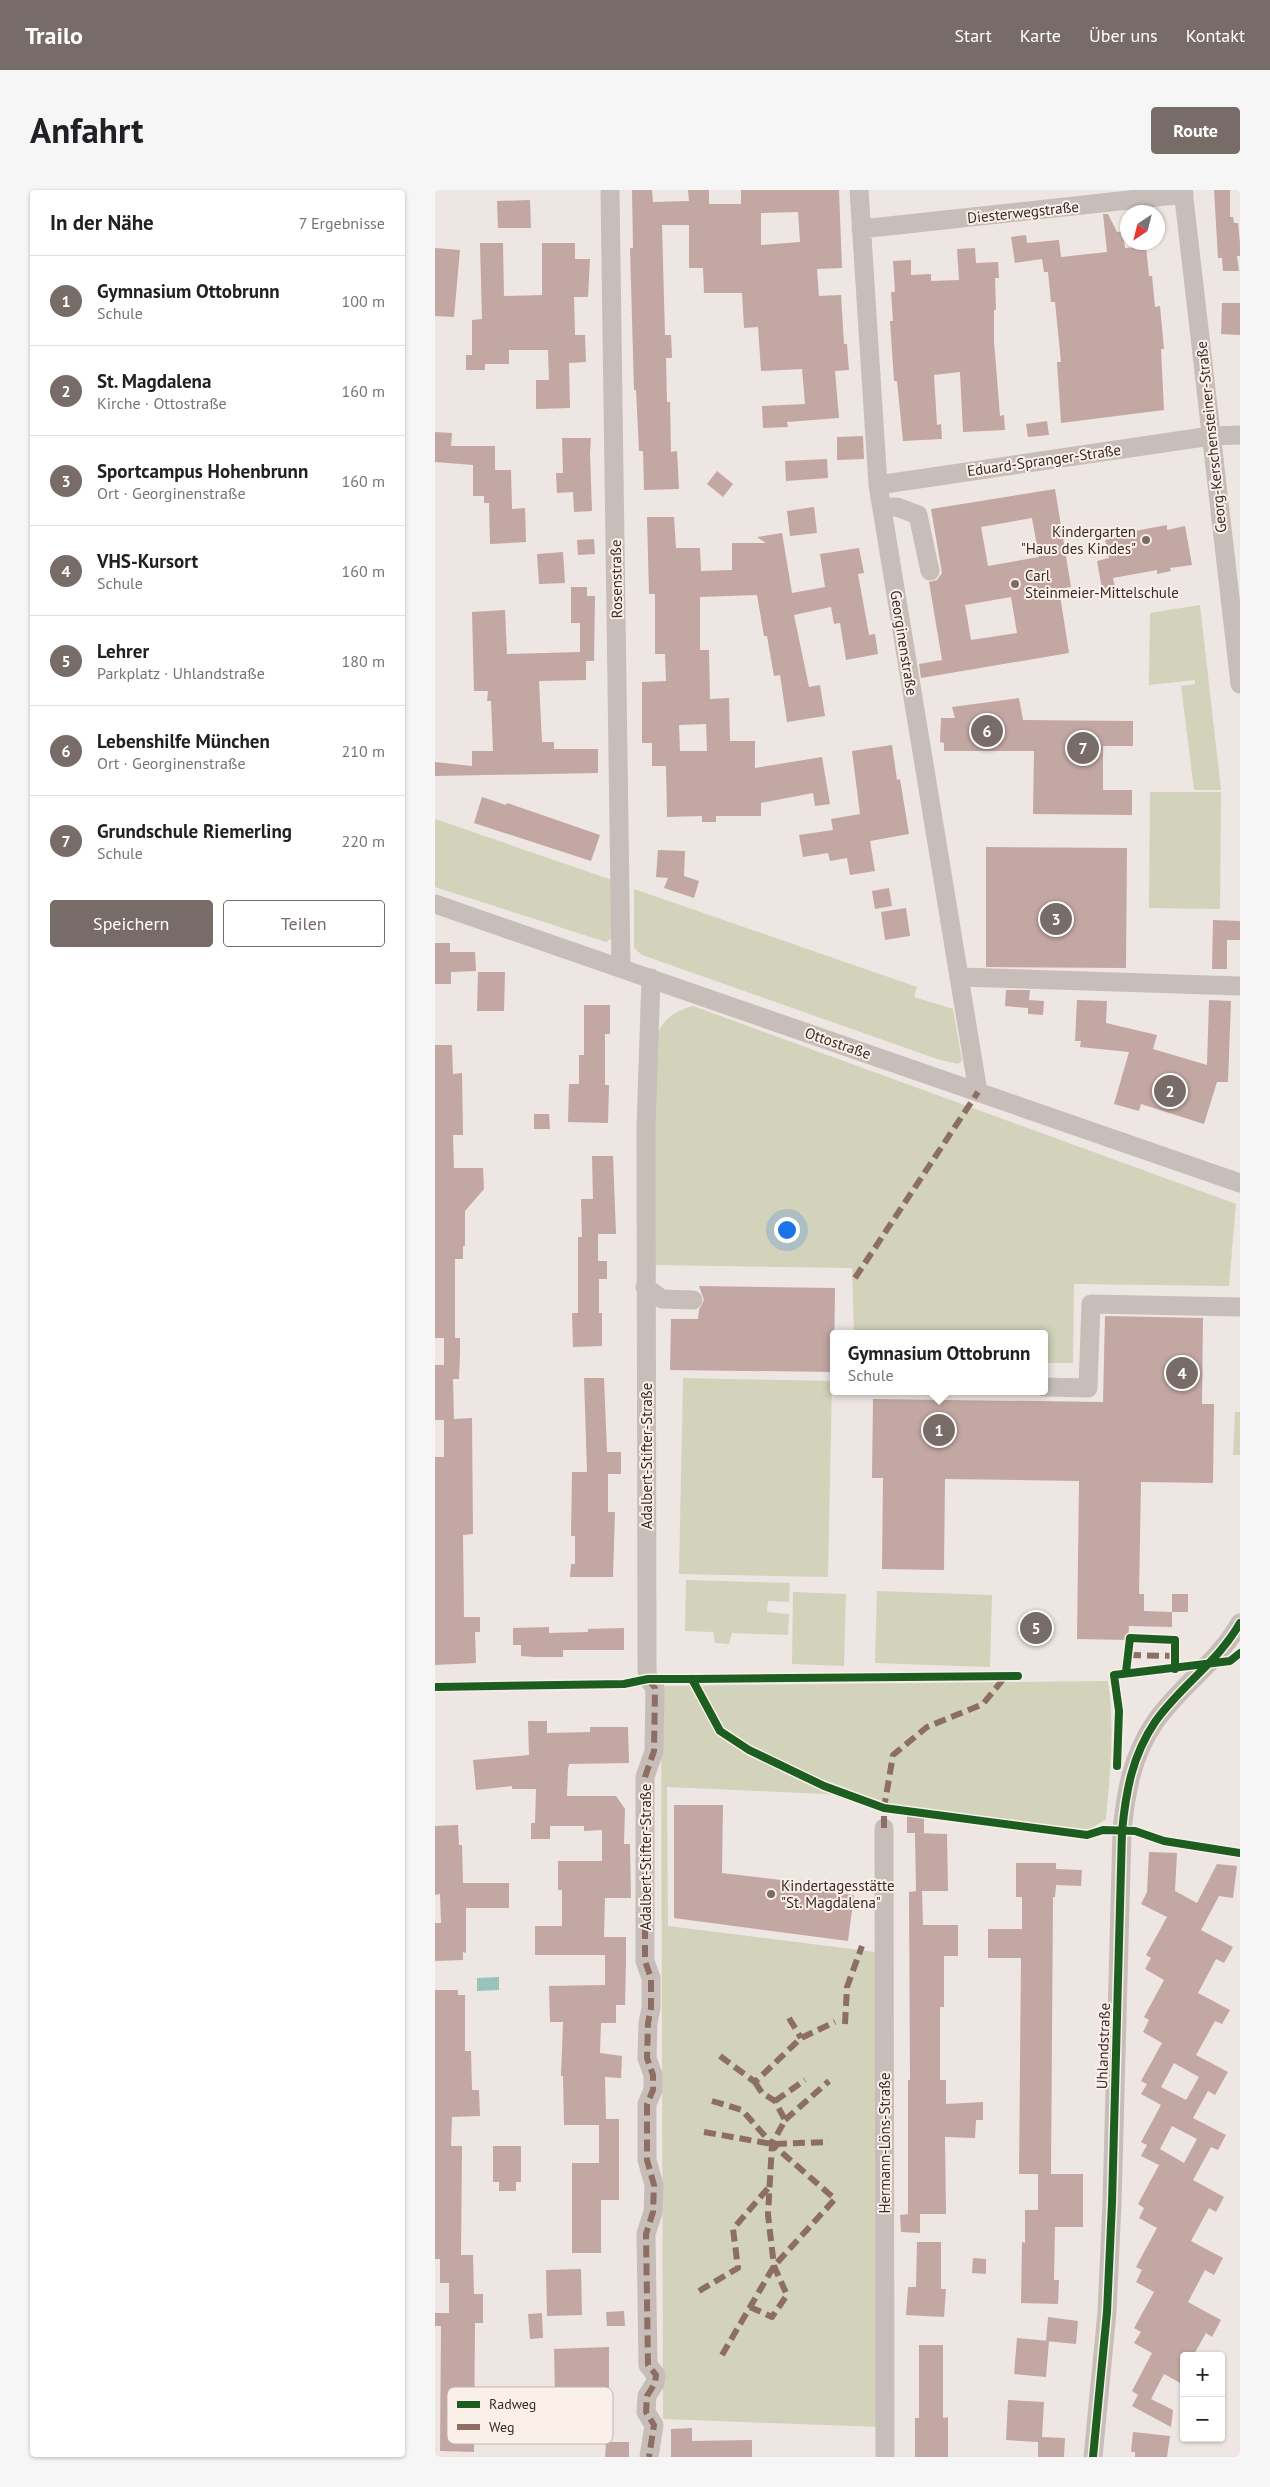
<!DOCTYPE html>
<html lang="de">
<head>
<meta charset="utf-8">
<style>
  :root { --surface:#fff; --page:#f6f6f6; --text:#202124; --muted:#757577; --line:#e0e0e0; --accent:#786c69 }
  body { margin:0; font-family:"PT Sans",sans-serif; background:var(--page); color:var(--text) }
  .controls { position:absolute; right:15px; bottom:15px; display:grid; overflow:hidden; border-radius:5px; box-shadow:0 1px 4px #0004 }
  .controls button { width:45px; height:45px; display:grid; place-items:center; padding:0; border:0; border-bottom:1px solid var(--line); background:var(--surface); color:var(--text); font:25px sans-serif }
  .compass { position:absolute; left:685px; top:15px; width:45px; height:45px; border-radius:50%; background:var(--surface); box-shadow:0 1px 4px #0004; rotate:215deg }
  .you { position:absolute; left:351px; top:1039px; width:18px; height:18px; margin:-12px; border:4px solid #fff; border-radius:50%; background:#1a73e8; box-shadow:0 0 0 8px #1a73e833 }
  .badge { display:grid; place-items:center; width:32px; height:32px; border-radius:50%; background:var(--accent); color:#fff; font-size:16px; font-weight:700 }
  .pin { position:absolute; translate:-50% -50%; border:2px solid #fff; box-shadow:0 1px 5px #0006 }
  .popup { position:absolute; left:395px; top:1140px; width:218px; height:65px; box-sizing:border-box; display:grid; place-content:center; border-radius:5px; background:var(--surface); filter:drop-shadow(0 1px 4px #0005); font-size:16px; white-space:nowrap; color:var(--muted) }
  .popup b { font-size:19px; color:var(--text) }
  .popup::after { content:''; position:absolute; left:50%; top:100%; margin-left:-10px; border:10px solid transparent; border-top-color:var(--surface) }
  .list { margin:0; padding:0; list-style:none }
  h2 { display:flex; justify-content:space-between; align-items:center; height:65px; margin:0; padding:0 20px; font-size:21px }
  h2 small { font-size:16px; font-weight:400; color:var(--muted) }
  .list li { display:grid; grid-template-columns:32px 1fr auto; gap:15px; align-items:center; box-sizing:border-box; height:90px; padding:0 20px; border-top:1px solid var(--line) }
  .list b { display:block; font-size:19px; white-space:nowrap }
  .list p { margin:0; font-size:16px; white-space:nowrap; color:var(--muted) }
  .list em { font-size:16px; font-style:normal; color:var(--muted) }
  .actions { display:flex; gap:10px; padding:15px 20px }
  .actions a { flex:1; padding:11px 0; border:1px solid var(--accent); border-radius:5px; text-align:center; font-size:18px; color:var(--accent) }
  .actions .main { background:var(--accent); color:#fff }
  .map { position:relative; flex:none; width:805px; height:2267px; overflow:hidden; border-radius:5px }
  header { display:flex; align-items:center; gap:30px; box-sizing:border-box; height:70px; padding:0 25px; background:var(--accent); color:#fff }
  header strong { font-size:24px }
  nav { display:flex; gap:28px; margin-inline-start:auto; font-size:18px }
  .intro { display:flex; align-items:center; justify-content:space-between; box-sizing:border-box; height:120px; padding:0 30px }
  h1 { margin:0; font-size:35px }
  .button { padding:12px 22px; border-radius:5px; background:var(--accent); color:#fff; font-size:18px; font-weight:700 }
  main { display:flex; gap:30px; padding:0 30px }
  aside { flex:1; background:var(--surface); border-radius:5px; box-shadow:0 1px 4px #0004 }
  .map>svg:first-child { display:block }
</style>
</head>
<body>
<header>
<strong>Trailo</strong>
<nav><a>Start</a><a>Karte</a><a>Über uns</a><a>Kontakt</a></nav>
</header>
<div class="intro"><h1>Anfahrt</h1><a class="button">Route</a></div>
<main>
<aside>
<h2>In der Nähe<small>7 Ergebnisse</small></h2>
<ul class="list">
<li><span class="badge">1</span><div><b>Gymnasium Ottobrunn</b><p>Schule</p></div><em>100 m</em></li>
<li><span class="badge">2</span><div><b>St. Magdalena</b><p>Kirche · Ottostraße</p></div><em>160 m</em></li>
<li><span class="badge">3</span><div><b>Sportcampus Hohenbrunn</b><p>Ort · Georginenstraße</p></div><em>160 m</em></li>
<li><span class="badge">4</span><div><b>VHS-Kursort</b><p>Schule</p></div><em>160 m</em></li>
<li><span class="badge">5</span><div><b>Lehrer</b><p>Parkplatz · Uhlandstraße</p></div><em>180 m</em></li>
<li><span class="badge">6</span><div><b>Lebenshilfe München</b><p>Ort · Georginenstraße</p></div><em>210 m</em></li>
<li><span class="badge">7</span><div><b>Grundschule Riemerling</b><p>Schule</p></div><em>220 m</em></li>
</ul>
<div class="actions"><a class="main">Speichern</a><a>Teilen</a></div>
</aside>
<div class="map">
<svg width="805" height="2267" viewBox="0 0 805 2267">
  <rect width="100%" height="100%" fill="#eee6e2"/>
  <path fill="#d2d3ba" d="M765 415 786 600H759L746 496 760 494V490L714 495 715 423Z
    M715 602H786L785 719 714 718Z
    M0 629 177 690 178 747 171 752 0 697Z
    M199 699 482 797 479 807 518 819 527 871 523 874 502 869 207 765 199 758Z
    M258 816 801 1014 794 1096 639 1094 638 1173H609V1144H419L417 1078 218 1075 219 851C228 830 235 823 258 816Z
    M248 1188 397 1191 393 1387 244 1384Z
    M800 1222H805V1265H798Z
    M251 1390 355 1393 354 1412 333 1411 332 1422 354 1424 353 1445 297 1443 294 1454 280 1453 278 1442 250 1441Z
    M442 1401 557 1405 555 1477 440 1473Z
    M358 1402 411 1404 409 1476 357 1474Z
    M673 1491C680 1538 675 1583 671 1629L652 1641 455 1615 392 1604 232 1597 233 1736 440 1762 446 2237 228 2229 226 1496Z"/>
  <path fill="#9bc3be" d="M64 1787V1800L42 1801V1788Z"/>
  <path fill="#c3a7a2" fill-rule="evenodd" d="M197 0H217L218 12 254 11 253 0H274V14H306V0H404L407 78 382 79 384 106 406 105 409 154H412L414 180 400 181 404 228 352 232 353 237 328 238 327 216 370 214 367 179 326 181 323 137 309 138 307 103H269L268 78H254V35H227L230 145H236L237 168H231L232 212H235L236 262 242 261 244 299 209 300 208 261H204L201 200H199L195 58H198ZM363 22 365 52 326 55V23Z
    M779 0H795V27H798L799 33H803L805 53V66H802L804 81H788L787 68H783Z
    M95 10 96 38H63L62 11Z
    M668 24H673L682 42 688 41 690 58 711 56 714 86H717L720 117 725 116 729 159H726L729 220 626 233 622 172H626L620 112H616L613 82H609L607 69 580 73 576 47 591 45 592 53 624 50 626 67 672 62Z
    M45 53H68L69 106 107 105V53H140V69H155L153 107H139L140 145H150L151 172 134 173 135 218 101 219V190H114L113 160H74V174H50V180H31V165H37V130L47 129Z
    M0 58 25 60 19 127 0 126Z
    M540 58 541 73 563 72 564 88H560L561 120H559V151L565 226 569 225 570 240 528 242 525 182 499 185 502 235 506 234 507 249 468 251 462 191H459L455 131H458L456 102H460L458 71 476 70V85L496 84V91L524 90 522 59Z
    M787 113H805V145L786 144Z
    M612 231 614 245 593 247 591 234Z
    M0 242 17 243 16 256H60V280H76L77 319 90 318 91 352 55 354 54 313H49V306H38V275L0 272Z
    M428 246 429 269 402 270V247Z
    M127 248H156L155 263 157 321 139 322 138 302 122 303 121 283H128Z
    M392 269 393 288 351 291 350 271Z
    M282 281 298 294 288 307 272 294Z
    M620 299 636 397 624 399 634 463 486 488 484 474 507 470 494 392 502 390 507 383 496 319ZM597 328 604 367 553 376 546 337ZM576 407 582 443 536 450 530 415Z
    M379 317 382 343 355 346 352 321Z
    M212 327H239L241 358H265L266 381 297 380V353H331L322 347 347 343 357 403 390 397 385 364 424 358 429 383 423 384 434 445 440 444 443 464 411 470 405 433 399 434 396 417 359 425 374 497 385 495 390 526 352 532 345 485 339 486 332 446H329L322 405 265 407V460H274L275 509 294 508 295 551H320V578L387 567 395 614 380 616 378 603 326 613V626H281V632H267V626L232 627 231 576H217V553H207V492L231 491 230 464H220V404H214ZM271 534 272 561H245L244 535Z
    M732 335V340L750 336 757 375 735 378 736 381 722 384V380L678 388 680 397 667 399 662 371 674 368 670 350 690 346 689 343Z
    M159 349 160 364 143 365 142 350Z
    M128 362 130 393 104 394 102 364Z
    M136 397H152V406H160L159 471H151V490L104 491 107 552H119V559H163V583L0 586V572L37 576V561H58L56 511H52L53 501H39L37 422 70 420 72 464 145 462V433H136Z
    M584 508 588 530 698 531V556H668V600H697V625L598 624 599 561H509V553L505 552 506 528H520L517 517Z
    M457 555 462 590 465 589 474 644 435 651 440 681 415 685 412 668 395 671 393 663 368 667 364 645 398 640 396 629 425 624 417 561Z
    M47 607 71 615 72 613 165 645 156 671 39 633Z
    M551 657 692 658 691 778 551 777Z
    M223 660 250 661 249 686 264 691 259 708 229 698 233 688 221 687Z
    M454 698 457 716 440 719 437 701Z
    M471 718 475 746 450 750 446 722Z
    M778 730 805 731V750H792V779H777Z
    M0 753H15V762H40L41 781 16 782V794H0Z
    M43 782H70L69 821H42Z
    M571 800H595L594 810 609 811 608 825 593 824V818L570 816Z
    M642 810 672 811 671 833 722 845 718 859 772 875 774 810 796 811 793 892H782L769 934 706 914 704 921 679 914 694 862 645 857 646 851H640Z
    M149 815H175V844H170V895H174L173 933 133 932 134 894H144V865H149Z
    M0 855H17L18 884 27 883 28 945H18L19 978H48L49 999 30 1021V1056H28V1069H20V1148H25V1163L24 1189H18L19 1229 37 1228 38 1344 28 1345 29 1427H45V1442H40L41 1473 0 1475V1267H9V1230H0V1175H9V1148H0Z
    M99 924H114L115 939H99Z
    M157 966H178L181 1044H163V1071H172V1089H164V1123H167V1156L138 1157 137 1123H143V1047H147L146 1009H158Z
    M264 1096 400 1098 399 1182 235 1180 236 1129H263L264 1120 269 1110Z
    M670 1126 768 1128 767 1214H779L778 1293 706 1292 704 1404H709V1421L737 1422V1437L694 1436 693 1450 642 1449 644 1291 510 1289 509 1380 447 1379 448 1288H437L438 1209 668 1212Z
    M149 1188H169L172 1262H186V1284H173V1322H180L178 1387H135L136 1374H140V1346H136L137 1282H152Z
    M737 1404H753V1422H737Z
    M114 1437V1443L153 1442V1439L189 1438V1460H128V1467H99L86 1466V1455H78V1438Z
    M93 1531H112V1543L155 1542V1537H193L194 1573 134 1574 133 1579 132 1606H181L190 1619 189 1654H195L196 1708H170L169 1747H191V1771L190 1815H181V1833H166L165 1863 187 1866 186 1888 170 1887 171 1929H184V2010H166V2063H137V1973H164V1935H129L128 1886H126L128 1832H115L114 1796 170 1795V1765H100V1736H127V1700H123V1671H167V1640L149 1641V1636H115V1649H96V1633H100L101 1599H77V1596L41 1600 38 1570 94 1565Z
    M239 1615H288L287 1683 379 1694 378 1700 419 1705 413 1751 239 1728Z
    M472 1624H489V1643H472Z
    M23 1635 24 1655H27L28 1693H74V1718H31V1763L28 1762V1770L0 1771V1733H6L5 1704 0 1705V1636Z
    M480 1643 512 1644 513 1701H487L488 1735H523V1766H509V1817H505V1890H511V1914L548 1912V1930H541L540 1948 510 1947 511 2024H485V2043L466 2042 465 2025 473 2024V1890H475L474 1702 481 1701Z
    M714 1662 742 1663 740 1701 762 1713 782 1674 802 1676 798 1708 784 1706 766 1740 798 1757 789 1773 781 1769 763 1803 795 1820 787 1834 780 1831 761 1865 793 1882 780 1905 773 1901 758 1928 791 1945 783 1960 776 1957 758 1990 789 2007 781 2022 774 2018 756 2051 788 2068 779 2085 770 2080 753 2112 786 2130 777 2147 771 2143 758 2166H749V2195L729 2184 716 2209 738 2220 736 2237 697 2216 703 2205 697 2201 717 2163 699 2153 706 2142 699 2138 719 2102 701 2092 707 2080 701 2077 722 2038 704 2028 709 2018 703 2014 724 1975 706 1966 712 1955 706 1952 726 1915 706 1904 712 1894 706 1891 727 1853 708 1842 714 1830 709 1827 729 1790 710 1779 716 1768 711 1765 732 1727 706 1714 712 1702ZM739 1873 764 1887 751 1910 726 1897ZM737 1936 762 1949 749 1973 725 1959Z
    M581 1673H621V1679L647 1680 646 1696 621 1695 620 1707H618L616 1984H609H648V2037H620L619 2090H624L623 2114 586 2113 587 2052 590 2053V2020H603V1984H584L586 1768H553V1739H587V1707H581Z
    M0 1800H23V1805H30V1861H36L37 1900H44L45 1926 17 1927 16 1956H27L26 2065H38L39 2104H48V2133H40L39 2262 5 2261 6 2136H0V2123H14V2093H5V2069H0Z
    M58 1956H86V1992H81V2001H64V1992H58Z
    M482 2052H506V2099H511L509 2127 471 2125 473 2097H481Z
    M538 2068 551 2069V2084L537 2083Z
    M146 2079 147 2125 112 2126 111 2080Z
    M189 2121 190 2136H172L171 2122Z
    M107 2123 108 2148 95 2149 93 2124Z
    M613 2127 643 2131 641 2154 611 2151Z
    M582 2148 614 2151 611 2187 579 2184Z
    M484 2155H508V2228L513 2227V2267H480V2228H484Z
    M174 2157V2245L121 2244 119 2159Z
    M573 2210 609 2212 607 2247 630 2248 629 2267H603V2252L571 2250Z
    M257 2238V2251L317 2250V2267H236V2239Z
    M698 2242 735 2246 732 2267H700V2262H696Z
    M171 2252H194V2267H170Z"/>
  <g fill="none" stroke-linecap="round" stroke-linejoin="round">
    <path stroke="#c7beba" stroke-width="19" d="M175 0 186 778
      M424 0 443 295 543 902
      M748 0 805 494
      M426 39 749 4
      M443 295 776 246 805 245
      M447 317H462L483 325 495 381
      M0 714 805 993
      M525 787 805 796
      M210 1097 227 1109 258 1110
      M609 1197 653 1198 656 1114 805 1117
      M449 1638 450 2267
      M214 2267 219 2235 211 2222 212 2206 220 2193 221 2185 213 2175 211 2044 218 2022 219 1995 212 1970V1914L218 1900V1885L212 1868 213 1833 216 1818V1788L210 1771V1587L219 1561 220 1498 213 1489 212 1479 211 937 216 788
      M658 2267 672 2122 677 2013 687 1641C691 1601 697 1566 720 1532 745 1496 783 1472 805 1433"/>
    <path stroke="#8d6e63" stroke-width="6" stroke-dasharray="12 6" stroke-linecap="butt" d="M420 1088 543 902
      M694 1465 741 1466
      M213 1489 220 1498 219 1561 210 1587V1771L216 1788V1818L213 1833 212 1868 218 1885V1900L212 1914V1970L219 1995 218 2022 211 2044 213 2175 221 2185 220 2193 212 2206 211 2222 219 2235 214 2267
      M449 1638V1618L458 1565 492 1537 548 1514 570 1487
      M354 1828 366 1848
      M410 1834 412 1797 427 1756
      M285 1866 320 1892 366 1848 400 1832
      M277 1911 307 1920 337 1954 333 2025 339 2076 352 2105 337 2127 315 2117
      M340 1911 370 1890
      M350 1930 394 1891
      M269 1942 337 1954 394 1952
      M264 2101 303 2078 298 2039 334 1997
      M287 2165 339 2076 400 2009 337 1954 350 1930 340 1911 327 1903 320 1892"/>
    <g stroke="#fbf0e9" stroke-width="11">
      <path id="cycleway" d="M691 1482 695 1448 740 1450V1479
        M257 1489 285 1541 314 1560 389 1596 449 1618 652 1645 668 1640 700 1641 729 1651 805 1663
        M0 1497 189 1494 213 1489H257L583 1486
        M682 1576 684 1521 679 1485 795 1471 805 1463
        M658 2267 672 2122 677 2013 687 1641C691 1601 697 1566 720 1532 745 1496 783 1472 805 1433"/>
    </g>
    <use href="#cycleway" stroke="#1b5e20" stroke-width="8"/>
  </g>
  <g fill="#786c69" stroke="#fbf0e9" stroke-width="2">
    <circle cx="711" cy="350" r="5"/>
    <circle cx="580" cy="394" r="5"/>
    <circle cx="336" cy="1704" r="5"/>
  </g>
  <g text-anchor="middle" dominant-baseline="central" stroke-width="4" stroke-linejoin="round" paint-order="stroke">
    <g font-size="15" fill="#392b28" stroke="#fbf0e9">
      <text transform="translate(588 22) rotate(-6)">Diesterwegstraße</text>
      <text transform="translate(776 247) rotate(-96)">Georg-Kerschensteiner-Straße</text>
      <text transform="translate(609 270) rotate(-8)">Eduard-Spranger-Straße</text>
      <text transform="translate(181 389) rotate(-91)">Rosenstraße</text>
      <text transform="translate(469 453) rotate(81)">Georginenstraße</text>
      <text transform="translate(403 853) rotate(19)">Ottostraße</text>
      <text transform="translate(211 1266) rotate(-90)">Adalbert-Stifter-Straße</text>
      <text transform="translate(210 1667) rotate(-90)">Adalbert-Stifter-Straße</text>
      <text transform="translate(668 1856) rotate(-88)">Uhlandstraße</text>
      <text transform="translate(449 1953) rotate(-90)">Hermann-Löns-Straße</text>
    </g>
    <g font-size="15" fill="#392b28" stroke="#fbf0e9" text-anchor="start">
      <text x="701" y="341" text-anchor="end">Kindergarten<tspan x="701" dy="17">"Haus des Kindes"</tspan></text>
      <text x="590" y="385">Carl<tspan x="590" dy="17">Steinmeier-Mittelschule</tspan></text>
      <text x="346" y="1695">Kindertagesstätte<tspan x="346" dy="17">"St. Magdalena"</tspan></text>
    </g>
  </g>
  <rect x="12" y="2197" width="166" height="57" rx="8" fill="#fbf0e9" stroke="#c1b5af" stroke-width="1"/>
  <rect x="22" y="2211" width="23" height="7" fill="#1b5e20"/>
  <rect x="22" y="2234" width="23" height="6" fill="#8d6e63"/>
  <g font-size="14" fill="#392b28">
    <text x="54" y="2219">Radweg</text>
    <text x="54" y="2242">Weg</text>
  </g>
</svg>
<div class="controls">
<button>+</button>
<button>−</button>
</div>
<svg class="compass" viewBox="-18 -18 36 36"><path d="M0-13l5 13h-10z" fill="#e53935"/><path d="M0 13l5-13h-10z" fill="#757577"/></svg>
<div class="you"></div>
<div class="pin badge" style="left:504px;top:1240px">1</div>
<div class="popup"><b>Gymnasium Ottobrunn</b>Schule</div>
<div class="pin badge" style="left:735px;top:901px">2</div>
<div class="pin badge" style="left:621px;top:729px">3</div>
<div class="pin badge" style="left:747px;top:1183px">4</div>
<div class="pin badge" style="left:601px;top:1438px">5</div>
<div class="pin badge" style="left:552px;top:541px">6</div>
<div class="pin badge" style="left:648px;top:558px">7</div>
</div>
</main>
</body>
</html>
